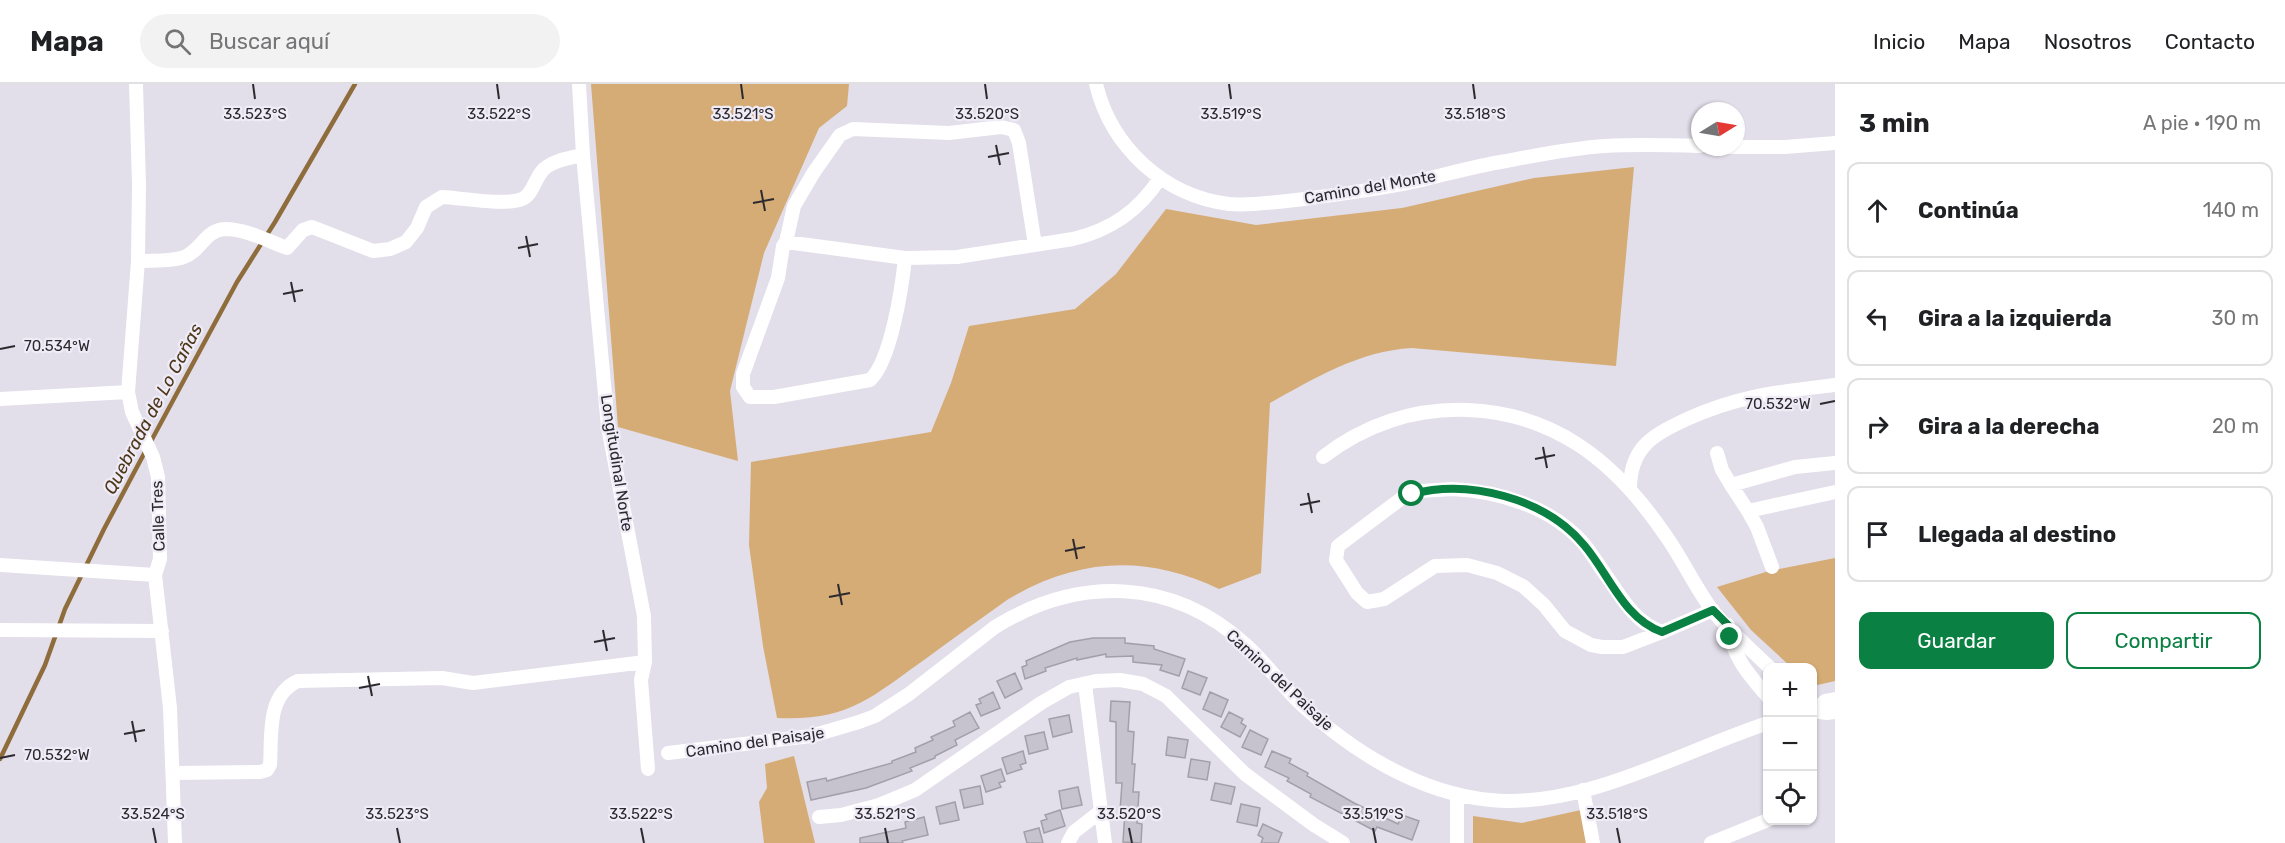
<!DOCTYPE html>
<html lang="es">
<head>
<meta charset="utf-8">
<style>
  :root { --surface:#fff; --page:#f2f2f2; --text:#202124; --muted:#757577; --line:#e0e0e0; --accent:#0b8043 }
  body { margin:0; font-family:Rubik,sans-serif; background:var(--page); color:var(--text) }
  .controls { position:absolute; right:18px; bottom:18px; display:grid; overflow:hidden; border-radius:12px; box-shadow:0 2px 4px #0004 }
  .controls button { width:54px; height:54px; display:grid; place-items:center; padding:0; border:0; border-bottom:2px solid var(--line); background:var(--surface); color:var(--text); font:30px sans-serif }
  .compass { position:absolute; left:1691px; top:18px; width:54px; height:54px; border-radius:50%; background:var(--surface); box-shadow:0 2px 4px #0004; rotate:79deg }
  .stop { position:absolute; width:18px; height:18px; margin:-14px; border:4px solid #0b8043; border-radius:50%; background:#fff }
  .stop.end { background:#0b8043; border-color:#fff; box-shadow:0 2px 6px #0008 }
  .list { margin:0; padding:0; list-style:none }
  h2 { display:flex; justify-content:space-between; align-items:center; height:78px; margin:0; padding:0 24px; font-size:26px }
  h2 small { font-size:20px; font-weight:400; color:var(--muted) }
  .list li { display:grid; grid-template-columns:39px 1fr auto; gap:18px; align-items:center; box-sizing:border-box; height:96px; margin:0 12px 12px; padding:0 12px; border:2px solid var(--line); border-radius:12px }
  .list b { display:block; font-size:22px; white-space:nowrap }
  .list em { font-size:20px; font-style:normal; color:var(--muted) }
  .actions { display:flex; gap:12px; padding:18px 24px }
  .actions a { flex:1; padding:14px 0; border:2px solid var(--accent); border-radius:12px; text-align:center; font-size:21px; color:var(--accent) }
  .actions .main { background:var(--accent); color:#fff }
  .icon { flex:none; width:33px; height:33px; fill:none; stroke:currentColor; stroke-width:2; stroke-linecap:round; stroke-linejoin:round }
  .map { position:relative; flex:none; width:1835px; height:759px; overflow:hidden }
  header { display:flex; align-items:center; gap:36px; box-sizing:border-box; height:84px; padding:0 30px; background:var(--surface); border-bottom:2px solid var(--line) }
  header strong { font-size:28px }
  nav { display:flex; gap:33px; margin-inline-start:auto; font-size:21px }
  .search { width:420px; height:54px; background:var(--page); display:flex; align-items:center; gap:15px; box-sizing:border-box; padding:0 21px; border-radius:33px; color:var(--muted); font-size:22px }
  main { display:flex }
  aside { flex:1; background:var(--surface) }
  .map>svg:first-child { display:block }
</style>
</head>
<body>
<header>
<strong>Mapa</strong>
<div class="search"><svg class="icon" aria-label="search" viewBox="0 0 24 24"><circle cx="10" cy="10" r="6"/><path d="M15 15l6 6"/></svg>Buscar aquí</div>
<nav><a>Inicio</a><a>Mapa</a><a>Nosotros</a><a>Contacto</a></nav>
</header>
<main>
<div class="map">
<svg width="1835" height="759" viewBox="0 0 1835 759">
  <rect width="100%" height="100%" fill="#e2deea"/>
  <path fill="#d5ac75" d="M591 0H849L847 22 819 44 764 169 730 307 738 377 618 343Z
    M1634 83 1616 282 1412 264C1359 267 1315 294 1270 319L1261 489 1219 505C1145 470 1077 474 1007 516 979 536 951 556 924 576 870 614 849 637 777 634L763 562 749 461 751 378 931 348 951 299 969 242 1075 225 1116 190 1166 125 1256 141 1402 124 1534 94Z
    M1835 474V597L1813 602 1812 584 1791 583 1751 546 1717 503 1769 487Z
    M794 672 815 759H764L759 718 767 704 765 680Z
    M1581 726 1587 759H1473V732L1522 739Z"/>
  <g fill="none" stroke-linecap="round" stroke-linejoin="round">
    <path stroke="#8f6c3b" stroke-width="4.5" d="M150 359 237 198 275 138 355 0
      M0 675 45 581 65 525 104 445 146 366"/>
  </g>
  <path fill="#c6c3ce" stroke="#a39faa" stroke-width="1.5" d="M1093 554H1125V559L1154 562V565L1185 575 1179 592 1160 586 1162 581 1133 578V572L1106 573V570L1077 576V574L1045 584 1046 587 1025 595 1022 583 1027 581 1026 577 1070 558Z
    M1188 587 1207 594 1200 611 1182 604Z
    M1015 589 1022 605 1005 614 997 597Z
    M993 608 1000 624 981 632 976 621 981 619 979 615Z
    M1210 608 1228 616 1221 633 1203 625Z
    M1111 617 1130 618 1128 647 1134 648 1132 680H1135L1133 708H1139L1137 739 1142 740 1141 759 1123 758 1125 727H1120L1122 699H1116V638L1110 637Z
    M970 628 979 644 955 656 957 661 935 672V674L910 684 912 687 866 704 811 716 807 698 826 694 827 697 892 679V677L916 668 915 664 933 656 931 653 955 642 953 637Z
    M1229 628 1243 635 1241 639 1246 642 1240 653 1221 643Z
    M1069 631 1072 648 1053 653 1049 635Z
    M1250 646 1268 655 1261 671 1242 663Z
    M1044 648 1048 665 1029 670 1025 652Z
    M1168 653 1188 656 1185 674 1166 671Z
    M1023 667 1026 679 1020 681 1022 685 1007 690 1002 674Z
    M1272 667 1291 675 1289 679 1308 689 1307 692 1354 719 1398 740 1402 731 1419 737 1412 756 1377 743 1375 747 1310 713 1311 710 1287 697 1289 694 1265 683Z
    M1191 675 1210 678 1207 696 1188 693Z
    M1001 685 1005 697 999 699 1001 703 986 708 981 692Z
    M1215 699 1235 703 1231 720 1211 716Z
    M980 702 983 720 964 724 960 706Z
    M1078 703 1082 721 1062 725 1059 707Z
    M955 718 959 736 940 740 936 723Z
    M1241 720 1260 724 1257 742 1237 738Z
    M1060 726 1065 742 1044 749 1041 737 1047 735 1045 731Z
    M924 733 928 751 902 757 903 759H860V754L906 744 905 738Z
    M1263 740 1282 749 1278 759H1261L1263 754 1258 751Z
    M1039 744 1043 759H1027L1024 748Z"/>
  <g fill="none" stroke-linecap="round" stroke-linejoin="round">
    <path stroke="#fff" stroke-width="14" d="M136 0 139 100 138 177 128 308 132 328 153 373 158 393 160 475 155 491 170 624 175 759
      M579 0 583 71 608 343 644 532 645 578 641 596 648 685
      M1096 0C1111 63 1164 112 1229 120 1251 122 1274 118 1296 116 1335 111 1375 106 1413 98 1444 91 1475 82 1506 77 1538 71 1572 64 1605 62 1636 60 1669 61 1700 62
      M1730 63H1785L1835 59
      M786 158 794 122 814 88 840 51 853 45 949 49 1001 43 1014 46 1019 59 1035 161
      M905 174C902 203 891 277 870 296L774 313H750L743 303V290L778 194 783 162 786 158 905 174 957 173 1073 155C1111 146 1139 127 1160 94
      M138 177C152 176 171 178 184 173 201 167 205 146 225 145 246 145 268 157 287 164L303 146 312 143 373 167 390 165 406 158 417 144 426 123 442 113C462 114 505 122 522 115 533 111 535 93 544 85 554 76 570 74 583 71
      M0 315 128 308
      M1717 369 1722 386 1731 401
      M1323 373C1364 341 1414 324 1467 326 1553 329 1613 376 1661 445 1680 470 1693 500 1712 526 1729 547 1751 565 1770 584
      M1835 379 1795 383 1731 401 1748 427 1835 408
      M1452 405C1499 407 1552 423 1584 460 1592 470 1598 480 1605 490 1622 514 1634 538 1662 548L1623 563H1602L1591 561 1565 547 1544 521 1523 502 1497 489 1467 481 1435 482 1384 515 1367 518 1357 509 1336 476 1338 462 1402 414 1421 407Z
      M1630 405C1630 363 1653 351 1687 335 1740 311 1778 308 1835 301
      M1748 427 1757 443 1772 483
      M0 481 155 491
      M1728 541C1732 572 1748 590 1768 613
      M0 546 162 547
      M1662 548 1713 526
      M1085 600 1105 759
      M1812 627 1827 629 1835 628
      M1815 627 1825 617 1835 615
      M668 669 811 652 859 638 875 632 909 610 995 543C1078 492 1172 493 1246 561 1266 579 1282 602 1302 621 1353 668 1419 709 1490 716 1583 725 1680 668 1768 639
      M173 689 260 688 267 686 270 681C272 652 266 611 298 597L442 594 473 599 645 578
      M1583 706 1593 759
      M819 733 841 731 879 721 915 706 1041 619 1069 603 1096 597 1120 596 1143 600 1166 612 1245 690 1314 741 1343 759
      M1068 759 1074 748 1101 727
      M1457 759V710
      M1711 759 1768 736"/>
  </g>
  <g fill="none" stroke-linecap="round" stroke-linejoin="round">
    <path stroke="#0b8043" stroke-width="8" d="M1412 410C1469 395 1545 414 1584 461 1609 490 1623 534 1662 548L1713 526 1728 541 1730 553"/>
  </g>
  <path fill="none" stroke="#2c2a2f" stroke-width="2" d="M253 0 255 15M497 0 499 15M741 0 743 15M985 0 987 15M1229 0 1231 15M1473 0 1475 15M996 61 1000 81M988 73 1009 69M761 106 765 127M753 119 774 115M526 152 530 173M518 164 538 160M291 198 295 218M283 210 303 206M0 265 15 262M1820 320 1835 317M1543 363 1547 384M1535 375 1555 371M1308 409 1312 429M1300 421 1320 417M1073 455 1077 475M1065 467 1085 463M838 500 842 521M829 513 850 509M603 546 607 567M594 558 615 554M368 592 372 612M359 604 380 600M132 637 136 658M124 650 145 646M0 674 15 671M153 744 156 759M397 744 400 759M641 744 644 759M885 744 888 759M1129 744 1132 759M1373 744 1376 759M1617 744 1620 759"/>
  <g text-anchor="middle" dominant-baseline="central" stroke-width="4.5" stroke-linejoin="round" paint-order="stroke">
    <g font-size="16" fill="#2c2a2f" stroke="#efecf7">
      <text transform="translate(1370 103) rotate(-10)">Camino del Monte</text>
      <text transform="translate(617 379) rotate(81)">Longitudinal Norte</text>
      <text transform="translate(158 432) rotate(-92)">Calle Tres</text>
      <text transform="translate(1280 596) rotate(43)">Camino del Paisaje</text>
      <text transform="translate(755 658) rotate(-8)">Camino del Paisaje</text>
    </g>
    <g font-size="18" font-style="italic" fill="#4d3718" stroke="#efecf7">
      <text transform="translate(153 325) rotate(-62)">Quebrada de Lo Cañas</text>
    </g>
  </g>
  <g font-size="15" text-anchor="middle" fill="#2c2a2f" stroke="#efecf7" stroke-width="4.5" stroke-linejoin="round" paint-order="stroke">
    <text x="255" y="35">33.523°S</text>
    <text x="499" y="35">33.522°S</text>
    <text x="743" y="35">33.521°S</text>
    <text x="987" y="35">33.520°S</text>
    <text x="1231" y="35">33.519°S</text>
    <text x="1475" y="35">33.518°S</text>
    <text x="57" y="267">70.534°W</text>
    <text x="1778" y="325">70.532°W</text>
    <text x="57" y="676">70.532°W</text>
    <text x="153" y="735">33.524°S</text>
    <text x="397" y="735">33.523°S</text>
    <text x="641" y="735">33.522°S</text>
    <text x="885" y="735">33.521°S</text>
    <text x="1129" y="735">33.520°S</text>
    <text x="1373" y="735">33.519°S</text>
    <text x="1617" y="735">33.518°S</text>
  </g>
</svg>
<div class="controls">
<button>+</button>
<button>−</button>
<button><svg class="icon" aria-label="locate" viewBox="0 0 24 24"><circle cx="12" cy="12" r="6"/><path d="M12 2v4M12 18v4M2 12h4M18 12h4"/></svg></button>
</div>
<svg class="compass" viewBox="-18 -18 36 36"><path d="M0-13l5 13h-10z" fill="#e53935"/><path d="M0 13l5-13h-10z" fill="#757577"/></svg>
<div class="stop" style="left:1412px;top:410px"></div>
<div class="stop end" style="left:1730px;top:553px"></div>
</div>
<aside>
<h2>3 min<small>A pie · 190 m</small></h2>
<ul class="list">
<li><svg class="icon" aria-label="ahead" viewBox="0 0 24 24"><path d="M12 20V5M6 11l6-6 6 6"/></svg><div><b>Continúa</b></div><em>140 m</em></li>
<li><svg class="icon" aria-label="left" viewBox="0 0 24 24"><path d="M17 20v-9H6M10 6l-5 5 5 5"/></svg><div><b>Gira a la izquierda</b></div><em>30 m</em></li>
<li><svg class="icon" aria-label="right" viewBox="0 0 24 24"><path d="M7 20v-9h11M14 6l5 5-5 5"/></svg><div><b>Gira a la derecha</b></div><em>20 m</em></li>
<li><svg class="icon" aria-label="arrive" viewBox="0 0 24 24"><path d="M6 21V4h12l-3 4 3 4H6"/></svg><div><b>Llegada al destino</b></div></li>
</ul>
<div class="actions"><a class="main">Guardar</a><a>Compartir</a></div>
</aside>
</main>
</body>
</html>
